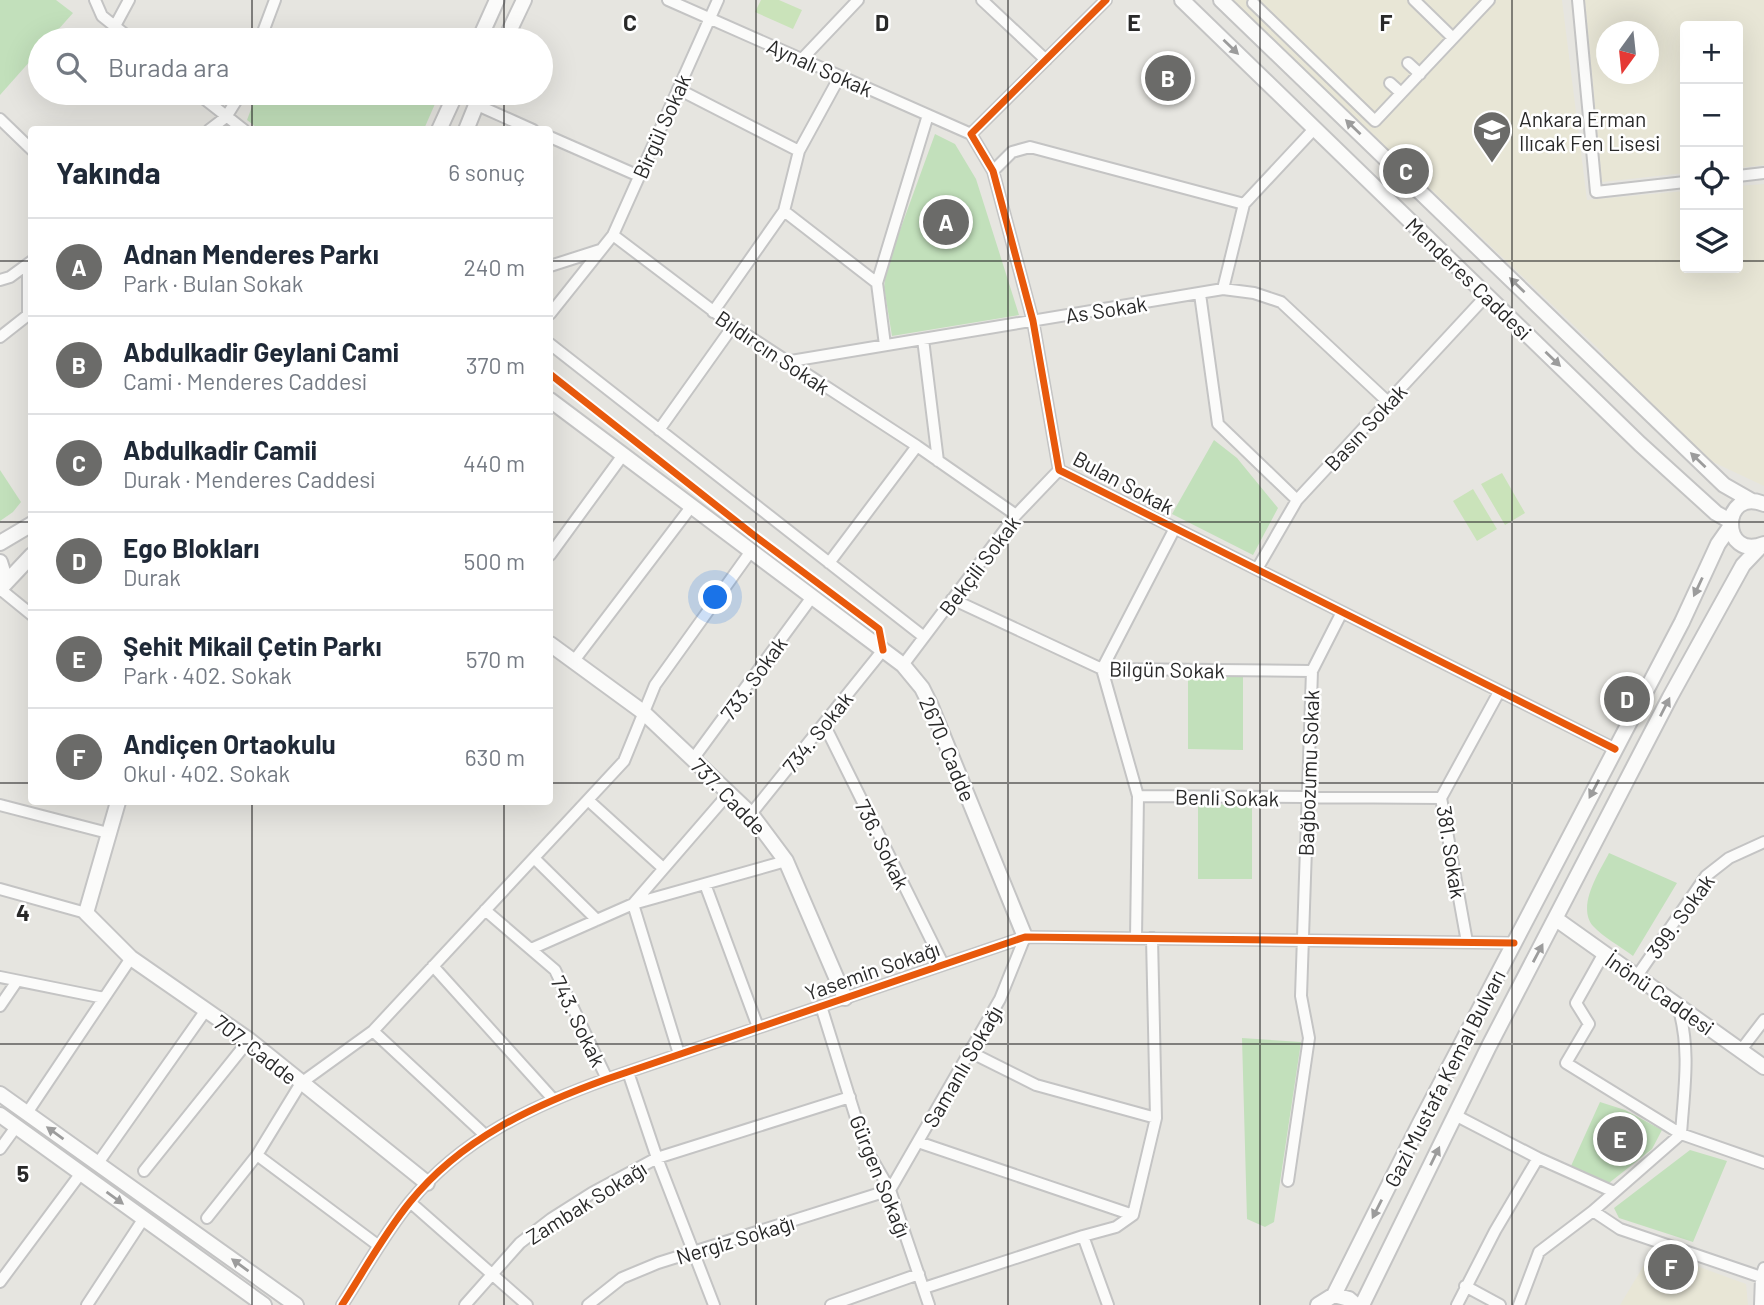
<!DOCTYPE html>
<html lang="tr">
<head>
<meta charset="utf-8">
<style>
  :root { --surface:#fff; --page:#f2f2f3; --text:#1f2937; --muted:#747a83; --line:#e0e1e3; --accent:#6b6b69 }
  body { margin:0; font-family:Barlow,sans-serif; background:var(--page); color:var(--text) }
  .controls { position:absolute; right:21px; top:21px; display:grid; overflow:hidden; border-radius:7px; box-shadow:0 7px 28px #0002 }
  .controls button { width:63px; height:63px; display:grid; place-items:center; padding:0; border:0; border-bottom:2px solid var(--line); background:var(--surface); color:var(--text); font:35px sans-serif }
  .compass { position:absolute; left:1596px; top:21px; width:63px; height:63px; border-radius:50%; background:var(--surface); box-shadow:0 7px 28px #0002; rotate:195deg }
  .you { position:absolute; left:716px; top:598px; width:24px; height:24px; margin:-18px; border:5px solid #fff; border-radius:50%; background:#1a73e8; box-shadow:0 0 0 10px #1a73e833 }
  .badge { display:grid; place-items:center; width:46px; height:46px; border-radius:50%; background:var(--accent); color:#fff; font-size:23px; font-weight:700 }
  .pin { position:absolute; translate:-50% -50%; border:4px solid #fff; box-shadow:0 2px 7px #0006 }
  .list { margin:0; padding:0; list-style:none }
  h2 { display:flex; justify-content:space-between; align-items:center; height:91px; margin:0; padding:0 28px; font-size:30px }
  h2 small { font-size:23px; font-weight:400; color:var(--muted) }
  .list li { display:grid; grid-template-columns:46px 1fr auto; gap:21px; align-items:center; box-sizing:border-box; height:98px; padding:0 28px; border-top:2px solid var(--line) }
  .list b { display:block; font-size:26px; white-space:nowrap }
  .list p { margin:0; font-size:23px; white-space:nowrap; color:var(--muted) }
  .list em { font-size:23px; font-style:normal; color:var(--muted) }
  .icon { flex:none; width:38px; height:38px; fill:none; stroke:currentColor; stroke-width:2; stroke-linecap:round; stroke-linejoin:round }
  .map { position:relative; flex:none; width:1764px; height:1305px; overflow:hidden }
  .search { position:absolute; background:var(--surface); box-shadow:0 7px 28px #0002; left:28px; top:28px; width:525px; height:77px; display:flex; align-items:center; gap:18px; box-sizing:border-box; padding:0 24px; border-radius:38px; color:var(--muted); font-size:26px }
  .panel { position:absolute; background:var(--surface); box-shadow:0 7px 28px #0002; left:28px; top:126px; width:525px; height:679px; border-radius:7px }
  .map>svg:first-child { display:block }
</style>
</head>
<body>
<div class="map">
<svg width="1764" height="1305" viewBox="0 0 1764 1305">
  <rect width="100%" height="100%" fill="#e6e5e0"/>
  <path fill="#e8e6d6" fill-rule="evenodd" d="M1232 0H1562L1587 200 1685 191V268H1738V186L1764 184V486L1713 462 1600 364 1604 354Z
    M1585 0H1764V165L1738 168V26H1685V173L1602 182ZM1606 32H1648V74H1606Z
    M1653 1250 1746 1284 1748 1305H1620Z"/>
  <path fill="#c2e0bb" d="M0 0H56L73 13 49 40H40V50L0 95Z
    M257 93H428L438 97 424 129 260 130 247 120Z
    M935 134 955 144 976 179 1019 315 892 336 884 287 887 266Z
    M1214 440 1237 458 1278 508 1253 555 1172 514Z
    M0 470 21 502 13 512 0 521Z
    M1188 675H1243V750L1188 749Z
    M1198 804 1252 805V879H1198Z
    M1609 853 1677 883 1633 956C1620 946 1603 937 1593 926 1576 906 1600 871 1609 853Z
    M1242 1038 1301 1042 1274 1222 1265 1227 1247 1219Z
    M1600 1102 1625 1110 1662 1130 1652 1149 1609 1183 1571 1166Z
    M1690 1150 1727 1161 1693 1242 1619 1218 1614 1208Z"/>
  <path fill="#cae3ba" d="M761 0H779L802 10 793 29 755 12Z
    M1502 473 1525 513 1505 525 1481 484Z
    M1473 489 1497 529 1477 541 1453 501Z"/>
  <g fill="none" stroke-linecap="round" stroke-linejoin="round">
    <g stroke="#c4c4c4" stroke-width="14">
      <path id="street" d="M95 0 102 16 132 40
        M668 0 971 134
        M982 0 1046 60
        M1106 0 971 134 993 171 1033 321 1059 470 1615 749
        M1414 0 1453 38
        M1578 0 1596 192 1685 182
        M1253 3 1375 121 1489 0
        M115 26 129 0
        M260 40 275 0
        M802 59 858 0
        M1408 63 1420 74
        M1390 83 1401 93
        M678 89 799 151
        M197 93 244 130
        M475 104 533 130
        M0 119 32 150
        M209 130 226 117 241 93
        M550 137 639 176
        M993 171 1012 152 1030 147 1244 204
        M1738 176 1764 173
        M784 211 877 283 885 345
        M613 235 733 326 917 446 1016 515
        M550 266 600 250
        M0 280 10 277 32 261
        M877 283 928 115
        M1223 289 1244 204 1315 128
        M1200 294 1218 424 1297 500
        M713 312 784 211 799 151 840 76
        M550 314 613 235 718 0
        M0 337 28 315V264
        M923 339 938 461
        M550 344 924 637
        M785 362 1223 289 1254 293 1281 302 1388 402
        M659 430 733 326
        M550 555 623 455
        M829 563 917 446
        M1257 569 1297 500 1487 295
        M0 589 32 615
        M952 599 1102 669 1312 671
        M573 662 691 507
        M903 665 1016 515 1059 470
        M824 724 943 964
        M693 759 812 597
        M1138 796 1441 798
        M588 800 663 868
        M0 805 108 833
        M751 814 883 650
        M534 858 597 920
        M705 884 758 1027
        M0 889 86 913
        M485 910 555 970 607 1079
        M1136 938 1138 796 1102 669 1175 528
        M1467 942 1441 798 1499 692
        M531 949 633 904 786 861
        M1604 953 1576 1003 1589 1024 1566 1063 1681 1134 1764 1163
        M433 966 553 1099
        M1637 976 1706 876 1729 858 1764 842
        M0 977 104 998
        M0 1006 17 981
        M821 1006 865 1147 890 1190 929 1305
        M373 1031 485 1135
        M1741 1050 1764 1020
        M970 1052 1036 1085 1156 1118
        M679 1054 633 904 729 793
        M628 1072 657 1158 714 1305
        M27 1113 131 958
        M1455 1115 1538 1158 1614 1192
        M918 1142 1133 1215
        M0 1149 16 1127
        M257 1155 379 1246
        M98 1163 206 1010
        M144 1171 249 1040
        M1288 1181 1309 1038 1301 996 1312 671 1342 612
        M410 1202 527 1305
        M1593 1211 1620 1229 1761 1277
        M207 1218 257 1155 301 1083 373 1031 624 761 655 685 751 551
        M0 1282 81 1173
        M1465 1286 1500 1305
        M924 1288 1083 1236
        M87 1305 144 1218
        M342 1305C364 1271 384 1234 410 1202 461 1139 532 1106 607 1079L1025 937 1514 943
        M465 1305 520 1243 551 1219 592 1193 657 1158 850 1097
        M588 1305 622 1278 658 1263 890 1190 1000 999 1025 937
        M831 1305 919 1274
        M1108 1305 1083 1236 1116 1227 1133 1215 1156 1118 1152 938
        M1457 1305 1495 1231 1538 1158
        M1519 1305 1539 1252 1593 1211 1681 1134C1684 1089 1691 1050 1678 1006
        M1760 1305 1761 1277 1764 1268"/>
    </g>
    <g stroke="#c4c4c4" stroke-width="18">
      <path id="secondary" d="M1182 0 1640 444 1716 513 1730 521
        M1221 0 1724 485 1752 501
        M479 40 497 0
        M505 40 524 0
        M439 130 456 93
        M466 130 481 93
        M550 400 903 665 922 688 930 704 1025 937
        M1764 504C1720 486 1720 562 1764 544
        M0 543 32 524
        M0 562 4 575 1 588
        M0 589 32 555
        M550 644 643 712 751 814 786 861 845 998
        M118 802 86 913 131 958 249 1040 427 1183
        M1556 919 1764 1067
        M0 1094 296 1305
        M0 1115 264 1305
        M1334 1295 1420 1123 1682 622 1718 544 1730 527
        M1318 1305 1334 1295 1349 1299 1356 1305
        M1362 1305 1489 1046 1670 697 1743 565 1761 546"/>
    </g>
    <use href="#street" stroke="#fbfbfa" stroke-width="10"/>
    <use href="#secondary" stroke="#fbfbfa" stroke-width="14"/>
    <g stroke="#fff" stroke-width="11">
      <path id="cycleway" d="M1106 0 971 134 993 171 1033 321 1059 470 1615 749
        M550 374 751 533 879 629 883 650
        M342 1305C364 1271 384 1234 410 1202 461 1139 532 1106 607 1079L1025 937 1514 943"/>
    </g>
    <use href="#cycleway" stroke="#e8590c" stroke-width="7"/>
  </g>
  <defs><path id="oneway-solid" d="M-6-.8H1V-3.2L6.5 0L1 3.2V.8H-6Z" transform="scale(1.75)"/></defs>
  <g fill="#9c9c9c">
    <use href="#oneway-solid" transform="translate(1231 47) rotate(44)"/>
    <use href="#oneway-solid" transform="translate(1353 127) rotate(-136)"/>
    <use href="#oneway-solid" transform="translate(1517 285) rotate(-136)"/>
    <use href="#oneway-solid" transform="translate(1553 359) rotate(44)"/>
    <use href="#oneway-solid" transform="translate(1698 460) rotate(-136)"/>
    <use href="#oneway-solid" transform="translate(1698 587) rotate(115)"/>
    <use href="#oneway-solid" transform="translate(1665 707) rotate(-63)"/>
    <use href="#oneway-solid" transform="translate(1594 789) rotate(118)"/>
    <use href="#oneway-solid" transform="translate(1538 953) rotate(-62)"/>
    <use href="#oneway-solid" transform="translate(55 1133) rotate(-144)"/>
    <use href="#oneway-solid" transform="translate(1435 1156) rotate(-64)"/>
    <use href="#oneway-solid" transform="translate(115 1198) rotate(36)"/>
    <use href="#oneway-solid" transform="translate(1377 1209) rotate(117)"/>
    <use href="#oneway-solid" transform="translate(240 1265) rotate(-144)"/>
  </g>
  <path fill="none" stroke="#292929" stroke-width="2" stroke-opacity="0.55" d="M252 0V40M504 0V40M756 0V1305M1008 0V1305M1260 0V1305M1512 0V1305M252 93V130M504 93V130M0 261H32M550 261H1685M1738 261H1764M0 522H32M550 522H1764M0 783H32M550 783H1764M252 802V1305M504 802V1305M0 1044H1764"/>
  <defs>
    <g id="school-pin" transform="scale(2.0125)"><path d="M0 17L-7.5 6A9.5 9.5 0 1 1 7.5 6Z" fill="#6b6b69" stroke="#fff"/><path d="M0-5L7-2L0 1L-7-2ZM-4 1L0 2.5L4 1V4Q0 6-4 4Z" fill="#fff"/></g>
  </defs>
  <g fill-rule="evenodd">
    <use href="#school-pin" x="1492" y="130"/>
  </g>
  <g text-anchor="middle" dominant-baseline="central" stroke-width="5" stroke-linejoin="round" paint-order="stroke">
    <g font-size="21" fill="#292929" stroke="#fff">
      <text transform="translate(820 67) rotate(24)">Aynalı Sokak</text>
      <text transform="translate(661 126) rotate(-66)">Birgül Sokak</text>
      <text transform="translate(1469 278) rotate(44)">Menderes Caddesi</text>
      <text transform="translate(1106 309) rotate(-9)">As Sokak</text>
      <text transform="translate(773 352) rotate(34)">Bıldırcın Sokak</text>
      <text transform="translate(1365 427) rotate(-47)">Basın Sokak</text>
      <text transform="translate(1124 482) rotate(28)">Bulan Sokak</text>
      <text transform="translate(979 565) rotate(-53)">Bekçili Sokak</text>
      <text transform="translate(1167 669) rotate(1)">Bilgün Sokak</text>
      <text transform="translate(753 678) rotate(-54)">733. Sokak</text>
      <text transform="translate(817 732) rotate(-51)">734. Sokak</text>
      <text transform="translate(948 749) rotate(67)">2670. Cadde</text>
      <text transform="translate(1308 773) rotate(-88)">Bağbozumu Sokak</text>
      <text transform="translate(729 796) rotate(46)">737. Cadde</text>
      <text transform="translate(1227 797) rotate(1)">Benli Sokak</text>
      <text transform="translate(883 844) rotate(64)">736. Sokak</text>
      <text transform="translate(1452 852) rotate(81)">381. Sokak</text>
      <text transform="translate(1680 916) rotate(-54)">399. Sokak</text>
      <text transform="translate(872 970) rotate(-19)">Yasemin Sokağı</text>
      <text transform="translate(1660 993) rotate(35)">İnönü Caddesi</text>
      <text transform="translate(579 1021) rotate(64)">743. Sokak</text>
      <text transform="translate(256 1049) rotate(38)">707. Cadde</text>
      <text transform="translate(962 1066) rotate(-60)">Samanlı Sokağı</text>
      <text transform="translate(1444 1078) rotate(-63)">Gazi Mustafa Kemal Bulvarı</text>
      <text transform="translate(881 1176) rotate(68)">Gürgen Sokağı</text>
      <text transform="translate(586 1202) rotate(-32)">Zambak Sokağı</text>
      <text transform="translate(735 1239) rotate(-17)">Nergiz Sokağı</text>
    </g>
    <g font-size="21" fill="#292929" stroke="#fff" text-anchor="start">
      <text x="1519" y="118">Ankara Erman<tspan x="1519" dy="24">Ilıcak Fen Lisesi</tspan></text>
    </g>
  </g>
  <g font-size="23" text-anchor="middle" font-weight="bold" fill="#292929" stroke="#fff" stroke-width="5" stroke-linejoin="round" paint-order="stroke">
    <text x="630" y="31">C</text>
    <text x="882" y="31">D</text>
    <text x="1134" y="31">E</text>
    <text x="1386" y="31">F</text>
    <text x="23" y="921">4</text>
    <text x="23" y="1182">5</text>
  </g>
</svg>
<div class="controls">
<button>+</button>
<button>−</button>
<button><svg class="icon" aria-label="locate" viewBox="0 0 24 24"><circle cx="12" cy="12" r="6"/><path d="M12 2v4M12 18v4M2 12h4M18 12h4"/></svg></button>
<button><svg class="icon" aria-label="layers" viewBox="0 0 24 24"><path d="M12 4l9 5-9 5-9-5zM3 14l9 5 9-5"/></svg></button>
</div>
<svg class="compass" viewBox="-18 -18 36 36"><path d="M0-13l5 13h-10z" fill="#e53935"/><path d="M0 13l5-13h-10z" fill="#747a83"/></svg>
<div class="you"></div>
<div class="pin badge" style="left:946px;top:222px">A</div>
<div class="pin badge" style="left:1168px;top:78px">B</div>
<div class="pin badge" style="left:1406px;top:171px">C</div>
<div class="pin badge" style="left:1627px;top:699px">D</div>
<div class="pin badge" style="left:1620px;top:1139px">E</div>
<div class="pin badge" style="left:1671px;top:1267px">F</div>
<div class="search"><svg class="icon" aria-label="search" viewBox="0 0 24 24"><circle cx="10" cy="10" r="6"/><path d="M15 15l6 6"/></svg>Burada ara</div>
<section class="panel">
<h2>Yakında<small>6 sonuç</small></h2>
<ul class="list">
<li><span class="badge">A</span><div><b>Adnan Menderes Parkı</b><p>Park · Bulan Sokak</p></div><em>240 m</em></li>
<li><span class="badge">B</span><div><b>Abdulkadir Geylani Cami</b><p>Cami · Menderes Caddesi</p></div><em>370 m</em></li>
<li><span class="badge">C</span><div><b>Abdulkadir Camii</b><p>Durak · Menderes Caddesi</p></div><em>440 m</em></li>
<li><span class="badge">D</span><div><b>Ego Blokları</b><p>Durak</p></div><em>500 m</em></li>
<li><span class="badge">E</span><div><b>Şehit Mikail Çetin Parkı</b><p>Park · 402. Sokak</p></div><em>570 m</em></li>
<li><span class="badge">F</span><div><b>Andiçen Ortaokulu</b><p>Okul · 402. Sokak</p></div><em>630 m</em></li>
</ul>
</section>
</div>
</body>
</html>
